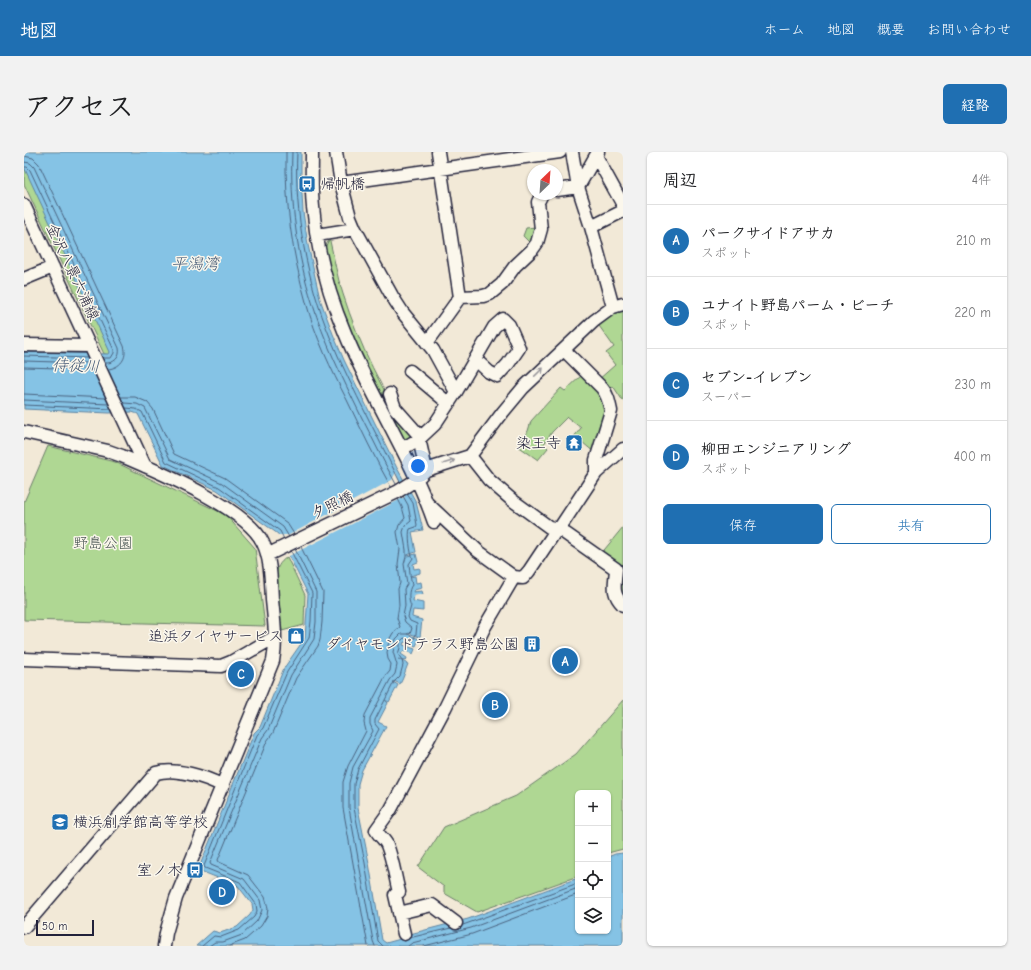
<!DOCTYPE html>
<html lang="ja">
<head>
<meta charset="utf-8">
<style>
  :root { --surface:#fff; --page:#f2f2f2; --text:#202124; --muted:#757577; --line:#e0e0e0; --accent:#1f6fb2 }
  body { margin:0; font-family:"Comic Neue","Klee One",sans-serif; background:var(--page); color:var(--text) }
  .controls { position:absolute; right:12px; bottom:12px; display:grid; overflow:hidden; border-radius:6px; box-shadow:0 1px 3px #0004 }
  .controls button { width:36px; height:36px; display:grid; place-items:center; padding:0; border:0; border-bottom:1px solid var(--line); background:var(--surface); color:var(--text); font:20px sans-serif }
  .compass { position:absolute; left:503px; top:12px; width:36px; height:36px; border-radius:50%; background:var(--surface); box-shadow:0 1px 3px #0004; rotate:25deg }
  .scale { position:absolute; left:12px; bottom:10px; width:58px; box-sizing:border-box; padding-left:4px; border:2px solid #22223b; border-top:0; font-size:11px; line-height:14px; white-space:nowrap; color:#22223b; -webkit-text-stroke:3px #fbf7ec; paint-order:stroke }
  .you { position:absolute; left:394px; top:314px; width:14px; height:14px; margin:-10px; border:3px solid #fff; border-radius:50%; background:#1a73e8; box-shadow:0 0 0 6px #1a73e833 }
  .badge { display:grid; place-items:center; width:26px; height:26px; border-radius:50%; background:var(--accent); color:#fff; font-size:13px; font-weight:700 }
  .pin { position:absolute; translate:-50% -50%; border:2px solid #fff; box-shadow:0 1px 4px #0006 }
  .list { margin:0; padding:0; list-style:none }
  h2 { display:flex; justify-content:space-between; align-items:center; height:52px; margin:0; padding:0 16px; font-size:17px }
  h2 small { font-size:13px; font-weight:400; color:var(--muted) }
  .list li { display:grid; grid-template-columns:26px 1fr auto; gap:12px; align-items:center; box-sizing:border-box; height:72px; padding:0 16px; border-top:1px solid var(--line) }
  .list b { display:block; font-size:15px; white-space:nowrap }
  .list p { margin:0; font-size:13px; white-space:nowrap; color:var(--muted) }
  .list em { font-size:13px; font-style:normal; color:var(--muted) }
  .actions { display:flex; gap:8px; padding:12px 16px }
  .actions a { flex:1; padding:9px 0; border:1px solid var(--accent); border-radius:6px; text-align:center; font-size:14px; color:var(--accent) }
  .actions .main { background:var(--accent); color:#fff }
  .icon { flex:none; width:22px; height:22px; fill:none; stroke:currentColor; stroke-width:2; stroke-linecap:round; stroke-linejoin:round }
  .map { position:relative; flex:none; width:599px; height:794px; overflow:hidden; border-radius:6px }
  header { display:flex; align-items:center; gap:24px; box-sizing:border-box; height:56px; padding:0 20px; background:var(--accent); color:#fff }
  header strong { font-size:19px }
  nav { display:flex; gap:22px; margin-inline-start:auto; font-size:14px }
  .intro { display:flex; align-items:center; justify-content:space-between; box-sizing:border-box; height:96px; padding:0 24px }
  h1 { margin:0; font-size:28px }
  .button { padding:10px 18px; border-radius:6px; background:var(--accent); color:#fff; font-size:14px; font-weight:700 }
  main { display:flex; gap:24px; padding:0 24px }
  aside { flex:1; background:var(--surface); border-radius:6px; box-shadow:0 1px 3px #0004 }
  .map>svg:first-child { display:block }
</style>
</head>
<body>
<header>
<strong>地図</strong>
<nav><a>ホーム</a><a>地図</a><a>概要</a><a>お問い合わせ</a></nav>
</header>
<div class="intro"><h1>アクセス</h1><a class="button">経路</a></div>
<main>
<div class="map">
<svg width="599" height="794" viewBox="0 0 599 794">
  <rect width="100%" height="100%" fill="#f2e9d7"/>
  <filter id="ink" filterUnits="userSpaceOnUse"><feTurbulence type="fractalNoise" baseFrequency=".025" numOctaves="2"/><feDisplacementMap in="SourceGraphic" scale="8" xChannelSelector="R" yChannelSelector="G"/><feConvolveMatrix kernelMatrix="1 2 1 2 8 2 1 2 1" color-interpolation-filters="sRGB"/></filter>
  <g filter="url(#ink)">
    <path fill="#afd793" stroke="#687c67" d="M0 10 88 199 86 203 80 202 0 32Z
      M512 75 507 92 499 84 502 76Z
      M304 89H306C310 106 313 125 319 142 335 192 359 241 388 284L379 290 330 190 312 146 300 99Z
      M599 156V249L589 234 584 238 574 228 591 213 582 201 590 195 573 171Z
      M559 222 579 240 584 257 571 301 558 290 556 291 549 286 557 276 543 265 528 280 520 292 524 296 514 308 494 294 504 279 507 269 537 236 541 239Z
      M24 294 91 310 202 363 231 396 241 474 0 468V350Z
      M599 375V449L595 446V417L576 403Z
      M263 405 281 443 280 473 258 479 252 424C253 415 255 411 263 405Z
      M599 548V697L584 701V641H554V724L453 760 420 741V735L394 715 420 675 492 644 552 602Z"/>
    <path fill="#85c3e5" stroke="#5d83a1" d="M0 0H277V23L279 60 284 93 296 147 309 182 320 208 373 316 392 350 399 378 388 380 392 400 383 403V404L392 402 394 410 389 412 390 417 396 416V421L386 424V425L391 424 392 431 397 430 398 436 390 438 389 440 398 439 399 442 390 443 389 449 399 451V459L389 458 388 465 398 468 396 485 384 481 383 482 395 487 392 494 380 490 379 493 391 497 389 502 382 498 381 500 379 499 377 502 383 506 382 509 374 507 384 512C381 519 380 525 376 532L370 529 369 530 374 533 365 550 361 548 364 551 354 570 362 574 338 618 334 632V656L345 711 358 788 362 791 380 786 382 783 444 767 554 726V779H584V705L591 702 599 701V794H172L189 779 196 781 213 775 226 763 229 758 228 752 214 734 174 718 230 581 236 575 260 516 281 486 284 442 254 382 193 338 139 313 114 262 108 260 85 261 0 257V200L85 202 86 200 0 15Z"/>
    <path fill="#f2e9d7" d="M372 320 381 345 263 405 252 383H265L368 328Z"/>
    <g fill="none" stroke-linecap="round" stroke-linejoin="round">
      <path stroke="#4a627f" stroke-width="1" d="M262 0C261 51 268 101 282 150 291 184 307 217 323 248 337 277 351 307 367 335
        M268 0C266 49 273 104 288 150 300 189 318 225 336 262 348 285 359 309 372 332
        M273 0C270 61 283 129 306 185 317 212 330 238 343 264 354 286 365 308 376 330
        M0 4 9 6 15 12 100 194C104 206 96 216 84 217
        M0 10 6 11 10 15 95 196C97 205 90 212 81 211
        M0 15H3L6 18 90 198V201L87 206H79
        M0 204 63 206
        M0 209 65 211
        M0 215 68 217
        M0 242 82 246
        M97 245H111L123 250 129 257 150 302 201 326 263 371 270 382
        M0 248 84 252
        M100 251 113 252 121 256 146 307 198 331 259 375 265 385
        M0 253 87 257
        M102 256 112 257 118 260 142 310 195 335 256 379 260 387
        M439 773 554 731
        M385 786 427 776
        M178 794 190 784 197 785 215 778 230 765 233 759 232 752 216 730 181 716 180 714 233 583 239 576 263 520 285 486 287 469 288 441 267 399
        M185 794 191 790H199L218 783 233 769 238 758 236 748 220 727 187 713 186 711 238 586 244 578 267 523 290 487 292 470V440L271 397
        M205 794 221 788 237 774 243 764 244 756 241 745 224 723 195 710 194 708 243 589 249 581 272 526 294 494 296 488 298 470 299 440 277 395
        M344 794 319 656V630L324 614 342 579 340 571 341 563 361 525 366 519 367 512 364 507 363 501 365 488 369 481 376 475 373 466 375 453 374 437 376 431 374 412 376 397 373 380 375 373 381 366 378 355 374 347
        M351 794 349 789 325 656V631L329 615 349 579 346 572V566L366 528 371 522 373 513 369 500 372 487 377 482H386L388 476 381 470 379 464 381 454 380 437 383 432 380 412 382 405V398L379 380 381 374 387 369 384 353 379 344
        M359 794 354 789 341 711 330 656V632L334 617 355 577 351 572V568L370 530 376 524 379 513 378 508 374 502 376 496V490L380 486 389 489 392 482 393 472 386 469 384 465 387 454C384 448 384 438 388 433 386 426 386 419 385 412L389 406C386 402 384 381 386 377L392 375 393 373 389 351 383 342
        M384 794 388 791 447 776 554 736
        M400 794 448 782 554 742"/>
      <g stroke="#22223b" stroke-width="15">
        <path id="minor" d="M288 0C288 18 287 37 289 55 293 98 304 141 321 181 347 245 387 304 410 370
          M312 0 317 31 326 65 331 77 368 144 379 161 409 198 432 240
          M414 0 436 145
          M548 0 554 35 567 75 589 155
          M572 4 599 53
          M317 31 536 0
          M533 38 554 35 574 0
          M0 53 121 314
          M567 75 599 59
          M293 83 331 77
          M0 127 29 115
          M403 191 436 145 459 144 466 142 478 132 491 114 508 98 513 91 517 77 514 50 518 42
          M0 193 66 194
          M540 198 578 236C584 243 585 250 587 259L572 308V321
          M386 219 424 251
          M366 242 371 256 394 282 402 318
          M0 280 84 299 98 304C133 319 223 356 239 391 247 407 247 430 248 448 250 468 253 489 249 509L152 746 142 781 140 794
          M378 297 395 287 411 272 432 240 470 175 479 167 485 173 495 196 484 212 473 224 465 220 452 208
          M446 304 465 328 488 348 525 375 535 377 592 417C591 433 587 441 599 453
          M535 377 572 321 599 297
          M243 403 373 340 392 328 402 318 446 304 479 260 499 236 570 169 589 155 599 152
          M490 425 499 426 505 419 531 380 532 376
          M0 507 197 514 207 510 251 485
          M375 761 408 753 432 771
          M0 775 132 621C151 615 182 625 199 634
          M380 782 371 743 375 740C371 725 369 708 363 693 361 688 355 684 352 678L367 657 421 556 460 476 490 425 454 399 404 352"/>
      </g>
      <use href="#minor" stroke="#fbf7ec" stroke-width="12"/>
    </g>
    <defs><path id="oneway-shaft" d="M-6 0H5M1.5-3L5.5 0L1.5 3" fill="none" stroke-width="1.6" stroke-linecap="round" stroke-linejoin="round"/></defs>
    <g stroke="#99979c">
      <use href="#oneway-shaft" transform="translate(515 220) rotate(-44)"/>
      <use href="#oneway-shaft" transform="translate(425 310) rotate(-18)"/>
    </g>
  </g>
  <defs>
    <g id="bus-square" transform="scale(0.9)"><rect x="-9" y="-9" width="18" height="18" rx="4" fill="#1f6fb2" stroke="#fbf7ec"/><path d="M-5-6H5V4H4V6H2V4H-2V6H-4V4H-5ZM-3.5-4V0h7V-4ZM-3.5 1.2v1.5H-2V1.2ZM2 1.2v1.5H3.5V1.2Z" fill="#fff"/></g>
    <g id="temple-square" transform="scale(0.9)"><rect x="-9" y="-9" width="18" height="18" rx="4" fill="#1f6fb2" stroke="#fbf7ec"/><path d="M0-6L5-2H3V0L6.5 2.5H4V6H1.5V3h-3V6H-4V2.5H-6.5L-3 0V-2H-5Z" fill="#fff"/></g>
    <g id="shop-square" transform="scale(0.9)"><rect x="-9" y="-9" width="18" height="18" rx="4" fill="#1f6fb2" stroke="#fbf7ec"/><path d="M-5-2.5h2.3a2.7 3.5 0 0 1 5.4 0H5L5.5 6h-11ZM-1.5-2.5h3a1.5 2.3 0 0 0-3 0Z" fill="#fff"/></g>
    <g id="building-square" transform="scale(0.9)"><rect x="-9" y="-9" width="18" height="18" rx="4" fill="#1f6fb2" stroke="#fbf7ec"/><path d="M-4-6H4V6H1V3H-1V6H-4ZM-2.5-4.3h1.7v1.8h-1.7ZM.8-4.3h1.7v1.8H.8ZM-2.5-1h1.7V.8h-1.7ZM.8-1h1.7V.8H.8Z" fill="#fff"/></g>
    <g id="school-square" transform="scale(0.9)"><rect x="-9" y="-9" width="18" height="18" rx="4" fill="#1f6fb2" stroke="#fbf7ec"/><path d="M0-5L7-2L0 1L-7-2ZM-4 1L0 2.5L4 1V4Q0 6-4 4Z" fill="#fff"/></g>
  </defs>
  <g fill-rule="evenodd">
    <use href="#bus-square" x="283" y="32"/>
    <use href="#temple-square" x="550" y="291"/>
    <use href="#shop-square" x="272" y="484"/>
    <use href="#building-square" x="508" y="492"/>
    <use href="#school-square" x="36" y="670"/>
    <use href="#bus-square" x="171" y="718"/>
  </g>
  <g text-anchor="middle" dominant-baseline="central" stroke-width="3" stroke-linejoin="round" paint-order="stroke">
    <g font-size="15" fill="#22223b" stroke="#fbf7ec" text-anchor="end">
      <text x="296" y="32" text-anchor="start">帰帆橋</text>
      <text x="537" y="291">染王寺</text>
      <text x="259" y="484">追浜タイヤサービス</text>
      <text x="495" y="492">ダイヤモンドテラス野島公園</text>
      <text x="49" y="670" text-anchor="start">横浜創学館高等学校</text>
      <text x="158" y="718">室ノ木</text>
    </g>
    <g font-size="15" fill="#22223b" stroke="#fbf7ec">
      <text transform="translate(49 120) rotate(65)">金沢八景六浦線</text>
      <text transform="translate(308 353) rotate(-26)">夕照橋</text>
    </g>
    <g font-size="15" fill="#4c5855" stroke="#fbf7ec">
      <text x="79" y="391">野島公園</text>
    </g>
    <g font-size="16" font-style="italic" fill="#455a76" stroke="#fbf7ec">
      <text x="171" y="112">平潟湾</text>
      <text transform="translate(52 214) rotate(2)">侍従川</text>
    </g>
  </g>
</svg>
<div class="controls">
<button>+</button>
<button>−</button>
<button><svg class="icon" aria-label="locate" viewBox="0 0 24 24"><circle cx="12" cy="12" r="6"/><path d="M12 2v4M12 18v4M2 12h4M18 12h4"/></svg></button>
<button><svg class="icon" aria-label="layers" viewBox="0 0 24 24"><path d="M12 4l9 5-9 5-9-5zM3 14l9 5 9-5"/></svg></button>
</div>
<svg class="compass" viewBox="-18 -18 36 36"><path d="M0-13l5 13h-10z" fill="#e53935"/><path d="M0 13l5-13h-10z" fill="#757577"/></svg>
<div class="scale">50 m</div>
<div class="you"></div>
<div class="pin badge" style="left:541px;top:509px">A</div>
<div class="pin badge" style="left:471px;top:553px">B</div>
<div class="pin badge" style="left:217px;top:522px">C</div>
<div class="pin badge" style="left:198px;top:740px">D</div>
</div>
<aside>
<h2>周辺<small>4件</small></h2>
<ul class="list">
<li><span class="badge">A</span><div><b>パークサイドアサカ</b><p>スポット</p></div><em>210 m</em></li>
<li><span class="badge">B</span><div><b>ユナイト野島パーム・ビーチ</b><p>スポット</p></div><em>220 m</em></li>
<li><span class="badge">C</span><div><b>セブン-イレブン</b><p>スーパー</p></div><em>230 m</em></li>
<li><span class="badge">D</span><div><b>柳田エンジニアリング</b><p>スポット</p></div><em>400 m</em></li>
</ul>
<div class="actions"><a class="main">保存</a><a>共有</a></div>
</aside>
</main>
</body>
</html>
